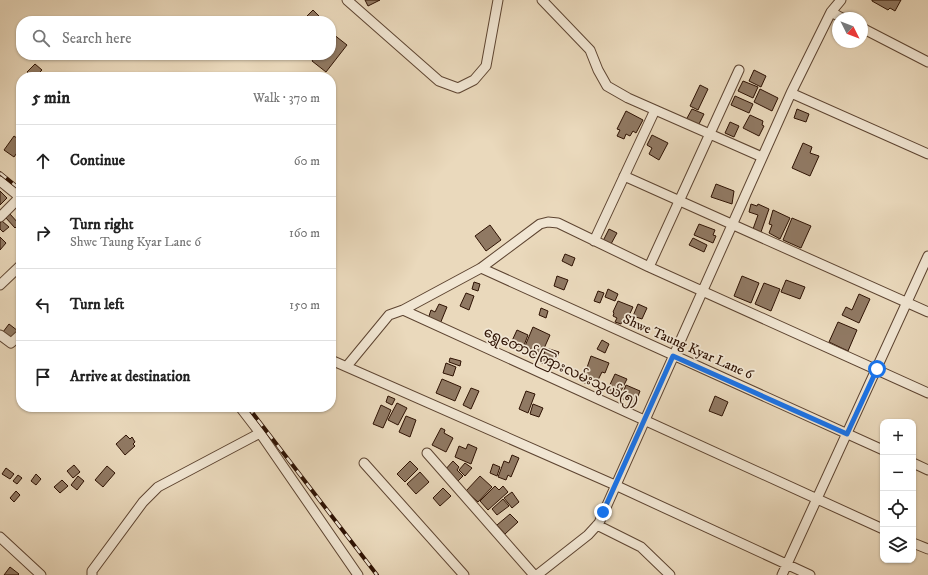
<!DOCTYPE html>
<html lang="en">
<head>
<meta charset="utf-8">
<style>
  :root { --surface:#fff; --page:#f6f6f6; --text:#222; --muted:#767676; --line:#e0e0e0 }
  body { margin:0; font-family:"IM FELL DW Pica","Noto Sans Myanmar",serif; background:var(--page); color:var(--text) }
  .controls { position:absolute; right:12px; bottom:12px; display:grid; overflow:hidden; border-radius:8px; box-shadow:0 1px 3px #0004 }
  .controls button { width:36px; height:36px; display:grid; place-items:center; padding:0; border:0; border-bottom:1px solid var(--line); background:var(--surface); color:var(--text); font:20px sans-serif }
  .compass { position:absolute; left:832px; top:12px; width:36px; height:36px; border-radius:50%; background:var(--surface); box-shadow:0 1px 3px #0004; rotate:132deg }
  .stop { position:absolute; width:12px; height:12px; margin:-9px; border:3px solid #1a73e8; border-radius:50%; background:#fff }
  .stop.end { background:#1a73e8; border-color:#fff; box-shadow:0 1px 4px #0008 }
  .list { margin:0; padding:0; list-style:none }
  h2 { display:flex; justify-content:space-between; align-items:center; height:52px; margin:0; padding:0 16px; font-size:17px }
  h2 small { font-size:13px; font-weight:400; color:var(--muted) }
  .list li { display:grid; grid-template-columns:26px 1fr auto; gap:12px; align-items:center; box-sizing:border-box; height:72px; padding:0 16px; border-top:1px solid var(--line) }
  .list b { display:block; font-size:15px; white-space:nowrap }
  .list p { margin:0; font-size:13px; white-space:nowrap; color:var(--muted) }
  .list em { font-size:13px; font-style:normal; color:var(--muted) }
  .icon { flex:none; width:22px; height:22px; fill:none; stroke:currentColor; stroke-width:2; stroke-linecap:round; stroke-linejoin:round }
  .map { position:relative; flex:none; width:928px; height:575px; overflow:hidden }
  .search { position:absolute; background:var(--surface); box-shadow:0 1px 3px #0004; left:16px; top:16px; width:320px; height:44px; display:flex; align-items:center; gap:10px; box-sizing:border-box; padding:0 14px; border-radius:16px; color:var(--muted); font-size:15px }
  .panel { position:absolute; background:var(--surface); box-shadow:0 1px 3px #0004; left:16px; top:72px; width:320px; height:340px; border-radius:16px }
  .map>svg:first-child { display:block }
</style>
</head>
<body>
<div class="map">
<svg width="928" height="575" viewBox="0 0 928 575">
  <rect width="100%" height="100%" fill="#ead9bc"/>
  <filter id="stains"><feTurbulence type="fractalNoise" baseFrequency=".005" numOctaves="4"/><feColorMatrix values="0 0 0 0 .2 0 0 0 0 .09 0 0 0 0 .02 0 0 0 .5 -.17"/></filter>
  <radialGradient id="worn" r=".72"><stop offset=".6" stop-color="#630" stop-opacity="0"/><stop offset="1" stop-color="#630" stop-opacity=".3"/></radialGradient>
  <path fill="#907963" stroke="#2e1203" d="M365 0H380L368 6Z
    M872 0H901L895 11 890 8 888 10 872 1Z
    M313 10 324 21H302Z
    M333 34 347 45 326 72 312 61 316 55H331V36Z
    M35 64 42 70 35 77H32L27 72Z
    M754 70 766 76 761 87 749 81Z
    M743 81 758 87 753 98 738 91Z
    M700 85 708 89 698 110 690 106Z
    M760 89 778 98 772 111 754 102Z
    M735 96 753 104 749 113 731 105Z
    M692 109 704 114 698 126 686 120Z
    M797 109 809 114 806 122 794 118Z
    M626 111 643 120 636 133 633 131 630 136 626 134 624 139 617 136 620 130 617 129Z
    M750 115 763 121 762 125 764 126 759 136 743 128Z
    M730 122 739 126 734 137 725 133Z
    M652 135 668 143 659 160 649 154 652 148 647 145Z
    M14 136 21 141V147L14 157 4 150Z
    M803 143 812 147 810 153 819 156 810 176 792 168Z
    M716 184 734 191 732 204 711 197Z
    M0 191 7 198 0 205Z
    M751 204 757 206 758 204 769 209 761 232 753 229 758 215 749 212Z
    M773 210 790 218 780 239 769 233 772 225 769 224Z
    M10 214 19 224 15 228 6 218Z
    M792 218 811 226 801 248 783 240Z
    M2 221 9 227 3 232 0 229V223Z
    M699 224 715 230 713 235 716 236 713 243 694 235Z
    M490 225 501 240 486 251 475 236Z
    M609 229 617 233 611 244 603 241Z
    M0 237 6 243 0 250Z
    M693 238 707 245 704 252 689 245Z
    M565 254 575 258 572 266 562 261Z
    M557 276 568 280 564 290 554 286Z
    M742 276 759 283 751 303 734 296Z
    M786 280 805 287 800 299 781 292Z
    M474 282 480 284 478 291 472 289Z
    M764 283 780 289 771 311 755 304Z
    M608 289 618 294 615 301 605 297Z
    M598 291 604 293 600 303 594 301Z
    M466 293 474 296 469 310 460 306Z
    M859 294 870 299 859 323 842 315 846 307 852 310Z
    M618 301 633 307 626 322 622 321 621 324 615 322 617 318 613 316 614 313 613 312Z
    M439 304 447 307 440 324 428 319 431 310 435 312Z
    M638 304 647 308 642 319 633 316Z
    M541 308 548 311 546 318 539 315Z
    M838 322 857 330 848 351 829 342Z
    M9 324 18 331 12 339 3 332Z
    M533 327 550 335 542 353 536 351 534 357 527 354 530 348 525 346Z
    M517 330 528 335 523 348 511 343Z
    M602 340 609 344 605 353 597 349Z
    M546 348 559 352 554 367 541 363Z
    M591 356 609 363 605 373 602 372 597 382 593 380 591 385 582 382Z
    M450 358 461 361 460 366 449 362Z
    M446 363 456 367 453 376 443 373Z
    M615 374 627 379 618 397 607 391Z
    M442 379 461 387 455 401 436 393Z
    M626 385 640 391 635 404 621 398Z
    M471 388 479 391 471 409 463 405Z
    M526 391 535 394 528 413 519 409Z
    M388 396 395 399 392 405 386 402Z
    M715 396 728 402 722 416 709 411Z
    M397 403 407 408 398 425 388 420Z
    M533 404 543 408 539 417 530 414Z
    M381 405 391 410 383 428 373 424Z
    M406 416 416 420 410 437 399 432Z
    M441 428 445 430 444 433 453 438 446 452 432 445Z
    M126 435 130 439 132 437 135 442 133 444 135 446 125 455 116 444Z
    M468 444 477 448 471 464 455 457 459 446 466 449Z
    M512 455 519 458 511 477 508 475 506 480 498 477 504 461 509 463Z
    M410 461 418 469 405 482 397 474Z
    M453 461 459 467 457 470 463 476 457 482 444 471Z
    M465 463 472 468 465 476 459 470Z
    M493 464 500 467 497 476 490 473Z
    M74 465 80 472 73 478 67 471Z
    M107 466 115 473 103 487 95 480Z
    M6 468 14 474 10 479 2 474Z
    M420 472 429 482 416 494 407 484Z
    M36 474 41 479 36 485 31 481Z
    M18 475 22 478 17 484 13 481Z
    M78 476 84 481 77 490 71 485Z
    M480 476 492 487 478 502 466 491Z
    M62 480 68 486 60 493 54 487Z
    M495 486 499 490 503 486 508 492 488 510 480 501Z
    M443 488 451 496 440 506 433 498Z
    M16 491 20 495 14 502 10 498Z
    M512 492 519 502 512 508 504 498Z
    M503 499 509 506 497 515 492 509Z
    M510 514 518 522 505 534 497 525Z
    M10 567 19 574 18 575H4Z"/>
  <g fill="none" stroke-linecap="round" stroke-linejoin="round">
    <g stroke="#5d4431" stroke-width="11">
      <path id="minor" d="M347 0 439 81 458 88 474 80 486 66 498 0
        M542 0 590 50 598 70 607 86 628 98 762 157
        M831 12 842 18
        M862 28 928 62
        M791 93 928 154
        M624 176 928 312
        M0 181 21 198
        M0 217 20 197
        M594 241 655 110
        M649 267 739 70
        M481 268 883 450
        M0 285 21 265
        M403 310 883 529
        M0 335 11 343 21 334
        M331 360 615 485 810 575
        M347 366 389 315 403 310 481 268 540 224 548 222 558 223 649 267 928 393
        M240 407 260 433 358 575
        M427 453 534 575
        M364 463 464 575
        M913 463 928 470
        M597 525 641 547 670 575
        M0 537 41 575
        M913 543 928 549
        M92 575V571L143 502 158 487 260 433
        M537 575 588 535 599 523 791 93 831 12 841 0
        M782 575 928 256"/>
    </g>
    <use href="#minor" stroke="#f1e6d3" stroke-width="9"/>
    <g stroke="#2e1203" stroke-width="4">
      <path id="rail" d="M0 173 21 190
        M248 407 377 575"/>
    </g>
    <use href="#rail" stroke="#f1e6d3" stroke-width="2.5" stroke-dasharray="8" stroke-linecap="butt"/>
  </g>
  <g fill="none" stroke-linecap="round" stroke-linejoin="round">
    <path stroke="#1a73e8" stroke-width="5" d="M603 512 673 356 847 434 877 369"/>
  </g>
  <g text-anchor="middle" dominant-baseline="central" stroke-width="3.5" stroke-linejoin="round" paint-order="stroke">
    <g font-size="14" fill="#2e1203" stroke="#f1e6d3">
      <text transform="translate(688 347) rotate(24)">Shwe Taung Kyar Lane 6</text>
      <text transform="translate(561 367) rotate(25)">ရွှေတောင်ကြားလမ်းသွယ်(၅)</text>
    </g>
  </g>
  <rect width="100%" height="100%" filter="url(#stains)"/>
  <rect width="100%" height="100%" fill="url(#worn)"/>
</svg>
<div class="controls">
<button>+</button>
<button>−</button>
<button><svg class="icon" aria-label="locate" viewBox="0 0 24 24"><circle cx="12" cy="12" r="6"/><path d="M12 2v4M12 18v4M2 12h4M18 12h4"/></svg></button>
<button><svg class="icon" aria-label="layers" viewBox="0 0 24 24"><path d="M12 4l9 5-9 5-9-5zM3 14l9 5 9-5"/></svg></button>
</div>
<svg class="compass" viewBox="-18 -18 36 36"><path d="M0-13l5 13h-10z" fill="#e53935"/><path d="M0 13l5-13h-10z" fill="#767676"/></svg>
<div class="stop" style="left:877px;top:369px"></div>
<div class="stop end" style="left:603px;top:512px"></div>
<div class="search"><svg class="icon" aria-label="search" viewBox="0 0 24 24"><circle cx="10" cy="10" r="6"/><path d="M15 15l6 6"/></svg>Search here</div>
<section class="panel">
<h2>5 min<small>Walk · 370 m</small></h2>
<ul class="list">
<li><svg class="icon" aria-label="ahead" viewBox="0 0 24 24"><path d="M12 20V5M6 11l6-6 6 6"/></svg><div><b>Continue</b></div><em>60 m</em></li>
<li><svg class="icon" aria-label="right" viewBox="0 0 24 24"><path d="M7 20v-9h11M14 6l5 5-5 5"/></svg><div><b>Turn right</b><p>Shwe Taung Kyar Lane 6</p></div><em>160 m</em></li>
<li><svg class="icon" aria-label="left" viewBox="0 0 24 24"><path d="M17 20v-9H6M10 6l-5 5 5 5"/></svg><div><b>Turn left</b></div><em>150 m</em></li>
<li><svg class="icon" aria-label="arrive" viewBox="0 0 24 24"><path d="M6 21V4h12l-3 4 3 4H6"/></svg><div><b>Arrive at destination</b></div></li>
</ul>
</section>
</div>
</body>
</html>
